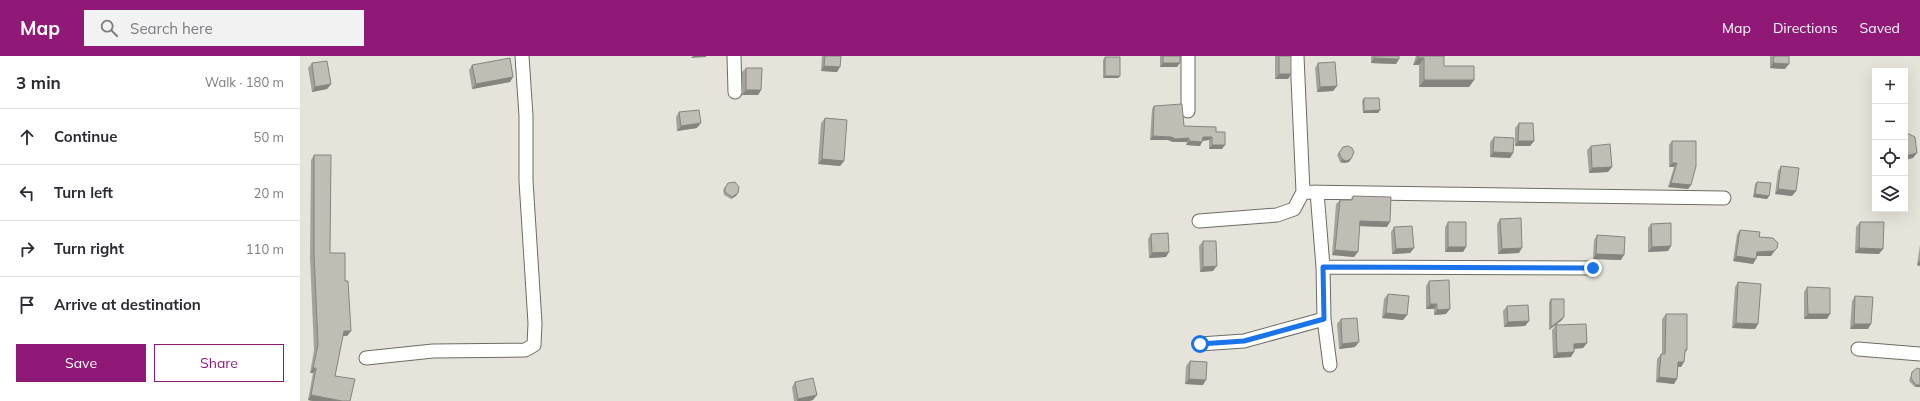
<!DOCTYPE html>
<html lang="en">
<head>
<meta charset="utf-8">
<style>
  :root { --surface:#fff; --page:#f2f2f3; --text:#2b2b33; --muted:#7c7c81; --line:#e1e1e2; --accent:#901978 }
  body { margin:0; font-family:Mulish,sans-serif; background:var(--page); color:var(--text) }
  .controls { position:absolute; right:12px; top:12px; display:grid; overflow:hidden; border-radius:0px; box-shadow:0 4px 16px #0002 }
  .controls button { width:36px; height:36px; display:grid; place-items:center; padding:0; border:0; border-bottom:1px solid var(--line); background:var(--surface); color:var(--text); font:20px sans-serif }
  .stop { position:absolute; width:12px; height:12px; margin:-9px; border:3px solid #1a73e8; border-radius:50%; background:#fff }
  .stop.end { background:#1a73e8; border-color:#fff; box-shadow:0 1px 4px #0008 }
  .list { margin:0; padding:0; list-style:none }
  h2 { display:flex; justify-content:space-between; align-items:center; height:52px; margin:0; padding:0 16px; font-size:17px }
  h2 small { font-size:13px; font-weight:400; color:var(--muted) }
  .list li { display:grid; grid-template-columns:26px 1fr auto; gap:12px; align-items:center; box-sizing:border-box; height:56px; padding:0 16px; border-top:1px solid var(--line) }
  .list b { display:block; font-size:15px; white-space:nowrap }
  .list em { font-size:13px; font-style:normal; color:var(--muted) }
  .actions { display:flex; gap:8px; padding:12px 16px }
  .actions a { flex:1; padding:9px 0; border:1px solid var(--accent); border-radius:0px; text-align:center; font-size:14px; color:var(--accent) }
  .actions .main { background:var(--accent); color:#fff }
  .icon { flex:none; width:22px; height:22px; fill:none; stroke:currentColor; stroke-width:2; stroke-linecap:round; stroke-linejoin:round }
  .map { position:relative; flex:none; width:1620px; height:345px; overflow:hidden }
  header { display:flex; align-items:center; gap:24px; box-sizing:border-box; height:56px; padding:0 20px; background:var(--accent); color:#fff }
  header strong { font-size:19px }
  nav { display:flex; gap:22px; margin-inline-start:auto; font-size:14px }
  .search { width:280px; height:36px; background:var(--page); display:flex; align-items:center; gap:10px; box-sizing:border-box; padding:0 14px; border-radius:0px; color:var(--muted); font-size:15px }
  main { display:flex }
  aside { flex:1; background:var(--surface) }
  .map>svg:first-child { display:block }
</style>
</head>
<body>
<header>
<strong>Map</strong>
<div class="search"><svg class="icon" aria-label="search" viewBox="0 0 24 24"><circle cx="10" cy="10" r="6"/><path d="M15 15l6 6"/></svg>Search here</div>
<nav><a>Map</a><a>Directions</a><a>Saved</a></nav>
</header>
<main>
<aside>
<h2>3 min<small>Walk · 180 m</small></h2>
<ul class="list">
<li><svg class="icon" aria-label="ahead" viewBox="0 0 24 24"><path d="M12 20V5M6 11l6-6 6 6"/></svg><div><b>Continue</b></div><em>50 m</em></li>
<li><svg class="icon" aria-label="left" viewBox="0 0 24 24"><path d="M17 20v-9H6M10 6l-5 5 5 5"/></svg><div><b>Turn left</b></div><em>20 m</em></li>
<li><svg class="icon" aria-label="right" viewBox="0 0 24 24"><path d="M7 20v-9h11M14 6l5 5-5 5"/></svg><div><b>Turn right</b></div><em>110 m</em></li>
<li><svg class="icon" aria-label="arrive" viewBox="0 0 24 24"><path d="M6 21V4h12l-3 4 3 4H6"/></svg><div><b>Arrive at destination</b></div></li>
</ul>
<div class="actions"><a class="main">Save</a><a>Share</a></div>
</aside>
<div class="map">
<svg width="1620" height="345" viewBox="0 0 1620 345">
  <rect width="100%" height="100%" fill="#e6e4da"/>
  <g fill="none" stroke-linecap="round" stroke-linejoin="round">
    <g stroke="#6d6c63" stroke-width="15">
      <path id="minor" d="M434 0 435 36
        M888 0V55
        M997 0 1003 136 1424 142
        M1017 136 1023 211 1293 212
        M899 165 977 159 994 153 1003 136
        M1024 263 1030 309
        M900 288 944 285 1024 263 1023 211
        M1558 293 1620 298
        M66 302 133 295 225 294 234 289 235 267 226 125V60L222 0"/>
    </g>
    <use href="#minor" stroke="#fff" stroke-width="13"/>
  </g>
  <path fill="#a4a39b" d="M522 0H541L537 16 521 15Z
    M860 0H880L877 11H860Z
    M975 0H991V18L988 23H975Z
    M1071 0H1099V3L1096 8 1071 7Z
    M1116 0H1144V10L1174 24 1169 31H1119V9H1113Z
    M1470 0H1489L1485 13 1470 12Z
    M805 1 820 20 818 22H803V4Z
    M12 7 31 28 27 33 12 36 8 12Z
    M1018 7 1037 30 1033 35 1017 36 1015 12Z
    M172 9 213 21 210 26 172 33 169 14Z
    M446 12 461 34 458 39H442V16Z
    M1064 42 1080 54 1078 57H1063L1062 45Z
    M854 50 884 70 916 76 922 93H909V84L902 85 900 90 886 89 887 86H873L868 84H850L852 53Z
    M379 56 397 72 377 75 376 61Z
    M525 62 544 105 540 110 518 108 521 67Z
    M1219 67 1234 85 1230 90H1215V72Z
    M1194 81 1213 97 1210 102 1190 101V86Z
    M1372 85 1391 129 1388 133 1368 131 1374 111H1369V89Z
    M1291 90 1312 111 1308 116 1289 117 1287 94Z
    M1043 91 1051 103 1049 106 1044 107 1040 106 1037 99Z
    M14 99 30 197 45 225 51 275 47 280H43L35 320 50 345H13L8 344 13 317H10L14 294 10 202 11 104Z
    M1481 110 1496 135 1492 140 1475 138 1478 115Z
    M1457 126 1469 140 1467 143 1453 141 1455 128Z
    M428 127 438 137 436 140 431 143 424 139 423 134Z
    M1053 140 1087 171 1060 170 1054 201 1032 199 1036 148 1040 144H1050Z
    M1200 163 1219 197 1198 198 1197 168Z
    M1148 166 1166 191 1163 196H1145V171Z
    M1560 166 1579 198 1555 197 1556 171Z
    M1351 168 1371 190 1368 195 1348 196V172Z
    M1094 171 1114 192 1110 197 1092 198 1091 176Z
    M1440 174 1459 181 1471 200H1457L1453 208 1433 205 1437 178Z
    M851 178 866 201 849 202 848 183Z
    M1297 179 1321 204 1293 203 1294 184Z
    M903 185 913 215 900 216 899 190Z
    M1620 189V210L1617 209Z
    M1129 225 1146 258 1134 259V253H1126V230Z
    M1438 226 1458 268 1455 273 1432 272 1435 231Z
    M1507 231 1527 263H1504V236Z
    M1088 238 1107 259 1103 264 1082 262 1084 243Z
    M1555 240 1568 273H1550L1552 245Z
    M1251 243 1264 261 1262 264 1249 274V246Z
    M1207 250 1229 265 1225 270 1204 271 1203 255Z
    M1366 258 1387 294 1385 297 1384 306 1381 311H1378L1374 328 1356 326 1357 303 1361 298H1362V263Z
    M1041 263 1055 291 1039 293 1037 268Z
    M1256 269 1287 287 1283 292 1274 293 1271 301 1253 302 1252 274Z
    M890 305 903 329 885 328 886 310Z
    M1620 313V331H1615L1609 325 1612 316Z
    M495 326 513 344 509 345H494L492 331Z"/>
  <path fill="#86847e" d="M393 0H406V1L391 2Z
    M1074 2 1099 3 1096 8 1071 7Z
    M1118 2H1124L1119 9H1113Z
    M863 7H880L877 11H860Z
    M1473 7 1489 8 1485 13 1470 12Z
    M524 10 540 11 537 16 521 15Z
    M979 18H991L988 23H975Z
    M805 20H820L818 22H803Z
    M213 21 210 26 172 33 176 28Z
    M1124 24H1174L1169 31H1119Z
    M31 28 27 33 12 36 15 31Z
    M1037 30 1033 35 1017 36 1020 31Z
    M446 34H461L458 39H442Z
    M1080 54 1078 57H1063L1064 55Z
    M401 67 397 72 377 75 381 70Z
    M853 80 889 82 887 86H873L868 84H850Z
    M903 81H912L909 84 900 85Z
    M889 85 902 86 900 90 886 89Z
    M1218 85H1234L1230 90H1215Z
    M912 89H925L922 93H909Z
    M1193 96 1213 97 1210 102 1190 101Z
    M1617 97 1613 102 1605 104V100Z
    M522 103 544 105 540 110 518 108Z
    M1042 103H1051L1049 106 1044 107 1040 106Z
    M1372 107H1377L1374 111H1369Z
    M1312 111 1308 116 1289 117 1292 112Z
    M1371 127 1391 129 1388 133 1368 131Z
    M1478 133 1496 135 1492 140 1475 138Z
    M438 137 436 140 431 143 432 141Z
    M1455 138 1469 140 1467 143 1453 141Z
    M1060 165 1090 166 1087 171 1057 170Z
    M1371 190 1368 195 1348 196 1352 191Z
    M1148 191H1166L1163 196H1145Z
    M1114 192 1110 197 1092 198 1096 193Z
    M1222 192 1219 197 1198 198 1202 193Z
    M1477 192 1471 200H1454L1457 196Z
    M1559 192 1583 193 1579 198 1555 197Z
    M1035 194 1058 196 1054 201 1032 199Z
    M869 196 866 201 849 202 852 197Z
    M1296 198 1324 199 1321 204 1293 203Z
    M1436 200 1456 203 1453 208 1433 205Z
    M1619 205H1620V210L1617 209Z
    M917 210 913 215 900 216 903 211Z
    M1130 248H1137L1134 253H1126Z
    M1150 253 1146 258 1134 259 1137 254Z
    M1086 257 1107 259 1103 264 1082 262Z
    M1508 258H1530L1527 263H1504Z
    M1264 261 1262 264 1249 274 1251 271Z
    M1229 265 1225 270 1204 271 1208 266Z
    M1436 267 1458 268 1455 273 1432 272Z
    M1554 268H1571L1568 273H1550Z
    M44 275H51L47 280H41Z
    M1059 286 1055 291 1039 293 1042 288Z
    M1287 287 1283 292 1270 293 1274 288Z
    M1274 296 1271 301 1253 302 1257 297Z
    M1378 306H1384L1381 311H1375Z
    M13 312H16L13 317H10Z
    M1359 321 1377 323 1374 328 1356 326Z
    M889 323 906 324 903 329 885 328Z
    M1616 329H1620V331H1615Z
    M11 339 42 345H13L8 344Z
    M517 339 513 344 509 345H497L498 343Z"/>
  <path fill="#bfbdb4" stroke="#86847e" d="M525 0H541L540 11 524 10Z
    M863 0H880V7H863Z
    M979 0H991V18H979Z
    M1075 0H1099V3L1074 2Z
    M1118 0H1144V10H1174V24H1124V2H1118Z
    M1474 0H1489V8L1473 7Z
    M805 1H820V20H805Z
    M210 2 213 21 176 28 172 9Z
    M27 5 31 28 15 31 12 7Z
    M1035 6 1037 30 1020 31 1018 7Z
    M446 12H462L461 34H446Z
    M1064 42H1079L1080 54 1064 55Z
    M882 48 884 70 916 71V76H925V89H912V81H903L902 86 889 85V82L876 83 871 81 853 80 854 50Z
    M399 54 401 67 381 70 379 56Z
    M525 62 547 64 544 105 522 103Z
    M1219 67H1233L1234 85H1218Z
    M1605 76 1615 81 1617 97 1605 100Z
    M1194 81 1214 82 1213 97 1193 96Z
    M1372 85H1396V110L1391 129 1371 127 1377 107H1372Z
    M1310 88 1312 111 1292 112 1291 90Z
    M1048 90 1052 92 1054 96 1051 103 1046 105 1042 103 1039 97 1043 91Z
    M14 99H31L30 197H45V225H48L51 275H44L35 320 55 323 50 345H42L11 339 16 312H13L18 289 14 197Z
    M1481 110 1499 112 1496 135 1478 133Z
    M435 126 439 131 438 137 432 141 425 136V132L428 127Z
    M1457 126 1471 127 1469 140 1455 138Z
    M1053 140 1091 141 1090 166 1060 165 1058 196 1035 194 1040 144H1052Z
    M1221 162 1222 192 1202 193 1200 163Z
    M1148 166H1166V191H1148Z
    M1560 166H1584L1583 193 1559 192Z
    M1371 167V190L1352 191 1351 168Z
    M1112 170 1114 192 1096 193 1094 171Z
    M1440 174 1460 176 1459 181 1473 182 1478 187 1477 192 1474 195 1457 196 1456 203 1436 200Z
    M868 177 869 196 852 197 851 178Z
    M1297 179 1325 181 1324 199 1296 198Z
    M903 185H916L917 210 903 211Z
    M1149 224 1150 253 1137 254V248H1130L1129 225Z
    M1438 226 1461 228 1458 268 1436 267Z
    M1507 231 1530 232V258H1508Z
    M1088 238 1109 240 1107 259 1086 257Z
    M1555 240 1573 241 1571 268H1554Z
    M1251 243H1264V261L1251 271Z
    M1228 249 1229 265 1208 266 1207 250Z
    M1366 258H1387V294H1385L1384 306H1378L1377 323 1359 321 1361 298H1365Z
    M1057 262 1059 286 1042 288 1041 263Z
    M1286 268 1287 287 1274 288V296L1257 297 1256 269Z
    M890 305 907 306 906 324 889 323Z
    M1617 312 1620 313V329H1616L1611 322 1612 316Z
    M513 322 517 339 498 343 495 326Z"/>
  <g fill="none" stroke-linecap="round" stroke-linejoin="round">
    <path stroke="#1a73e8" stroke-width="5" d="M900 288 944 285 1024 263 1023 211 1293 212"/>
  </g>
</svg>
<div class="controls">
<button>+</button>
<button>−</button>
<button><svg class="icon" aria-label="locate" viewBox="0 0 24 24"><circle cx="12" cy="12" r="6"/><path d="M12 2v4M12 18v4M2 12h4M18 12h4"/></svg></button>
<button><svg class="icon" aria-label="layers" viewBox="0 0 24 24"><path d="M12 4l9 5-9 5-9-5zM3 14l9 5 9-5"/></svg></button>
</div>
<div class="stop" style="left:900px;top:288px"></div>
<div class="stop end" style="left:1293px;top:212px"></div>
</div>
</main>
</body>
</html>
